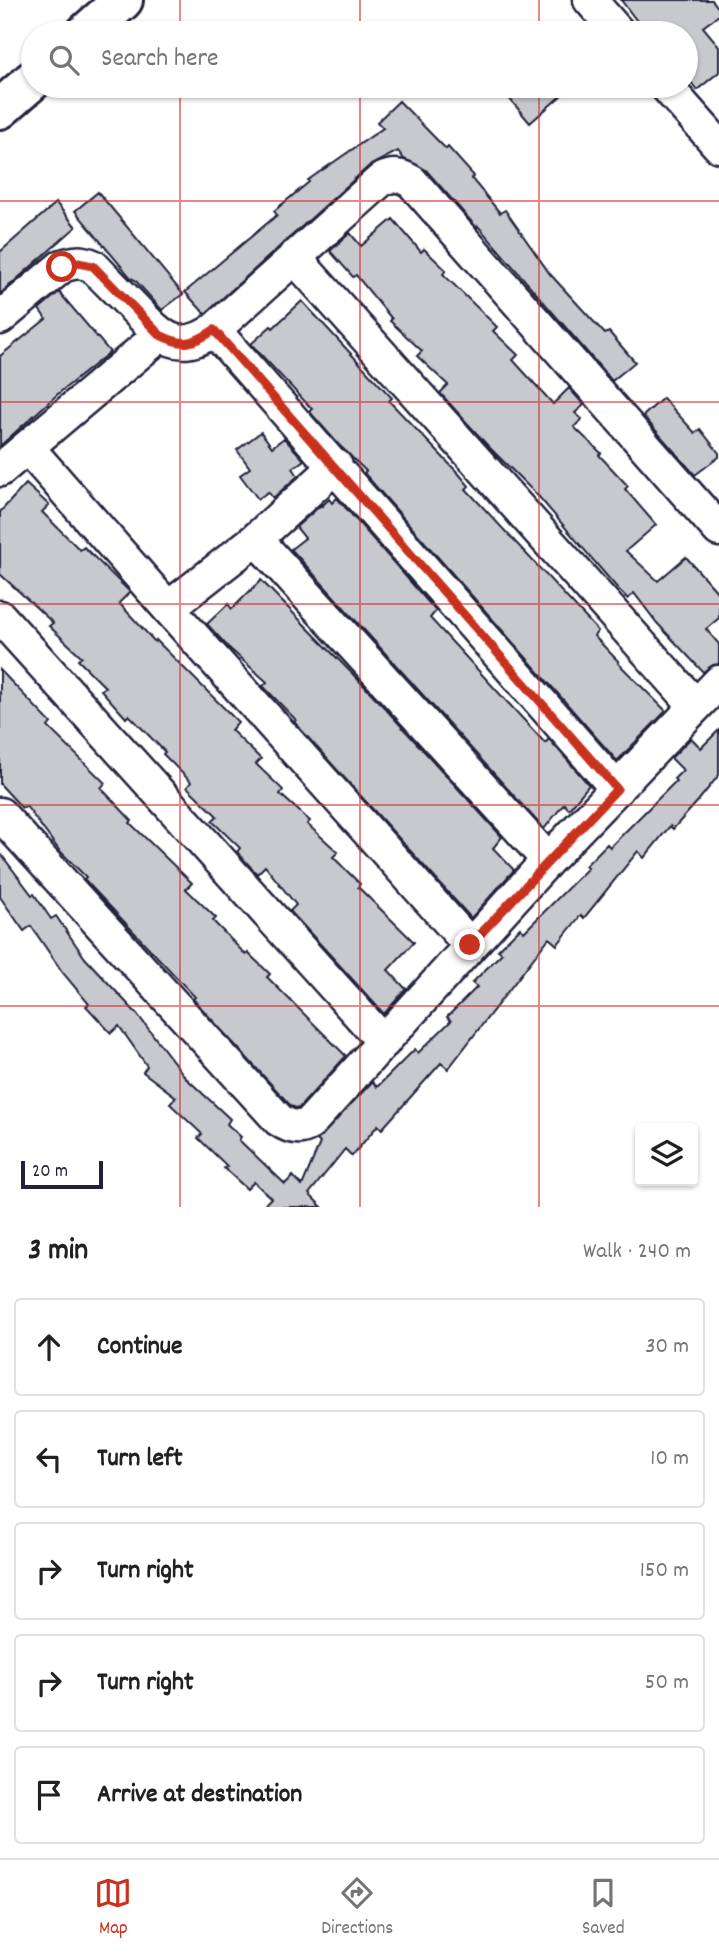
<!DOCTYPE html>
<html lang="en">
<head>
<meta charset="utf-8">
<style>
  :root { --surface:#fff; --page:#f2f2f2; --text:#202124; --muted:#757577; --line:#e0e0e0; --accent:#c8321e }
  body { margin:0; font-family:Dekko,sans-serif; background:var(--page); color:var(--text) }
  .controls { position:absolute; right:21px; bottom:21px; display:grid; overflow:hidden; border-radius:7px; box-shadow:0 2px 5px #0004 }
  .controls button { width:63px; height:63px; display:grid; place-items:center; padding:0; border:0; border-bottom:2px solid var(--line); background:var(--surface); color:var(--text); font:35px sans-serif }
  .scale { position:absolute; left:21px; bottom:18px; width:82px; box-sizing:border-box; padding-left:7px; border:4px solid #22223b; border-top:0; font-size:19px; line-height:24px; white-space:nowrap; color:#22223b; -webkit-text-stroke:5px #fff; paint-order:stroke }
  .stop { position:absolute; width:21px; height:21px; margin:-16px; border:5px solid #c8321e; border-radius:50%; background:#fff }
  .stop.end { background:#c8321e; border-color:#fff; box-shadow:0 2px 7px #0008 }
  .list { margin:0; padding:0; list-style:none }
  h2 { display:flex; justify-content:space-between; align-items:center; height:91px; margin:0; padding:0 28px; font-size:30px }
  h2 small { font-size:23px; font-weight:400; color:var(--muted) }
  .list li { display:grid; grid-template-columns:46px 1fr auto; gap:21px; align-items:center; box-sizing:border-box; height:98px; margin:0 14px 14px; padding:0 14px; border:2px solid var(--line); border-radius:7px }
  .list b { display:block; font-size:26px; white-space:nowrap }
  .list em { font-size:23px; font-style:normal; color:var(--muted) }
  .icon { flex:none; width:38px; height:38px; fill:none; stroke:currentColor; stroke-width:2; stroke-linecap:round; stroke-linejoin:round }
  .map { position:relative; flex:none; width:719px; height:1207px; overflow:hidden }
  .search { position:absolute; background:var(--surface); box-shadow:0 2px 5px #0004; left:21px; right:21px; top:21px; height:77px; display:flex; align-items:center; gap:18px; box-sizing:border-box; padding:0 24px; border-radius:38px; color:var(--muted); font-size:26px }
  .sheet { height:651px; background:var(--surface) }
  nav { display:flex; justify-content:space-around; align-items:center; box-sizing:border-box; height:98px; border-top:2px solid var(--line); background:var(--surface); font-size:19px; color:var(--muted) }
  nav a { display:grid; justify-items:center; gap:4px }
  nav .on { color:var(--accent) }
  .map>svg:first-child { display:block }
</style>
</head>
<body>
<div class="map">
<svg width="719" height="1207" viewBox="0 0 719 1207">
  <rect width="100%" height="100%" fill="#fff"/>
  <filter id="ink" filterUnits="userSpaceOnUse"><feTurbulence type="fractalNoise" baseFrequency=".0143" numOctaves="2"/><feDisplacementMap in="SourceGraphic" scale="14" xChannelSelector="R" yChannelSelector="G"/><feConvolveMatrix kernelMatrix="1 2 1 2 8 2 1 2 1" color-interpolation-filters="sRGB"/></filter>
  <g filter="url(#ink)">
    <path fill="#c8c8cf" stroke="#22223b" stroke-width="2" d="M621 0H712L719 9V15L703 27 719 46V72L697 90 686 76V33H646Z
      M523 86H572L530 123 509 98Z
      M399 101 446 149 448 147 474 176 471 178 500 213 505 210 550 274 605 334 609 332 635 362 612 381 478 226 477 228 426 170 404 159 398 151 369 166 205 314 185 292 277 215 274 211 309 182 308 180 383 128 377 122Z
      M98 192 183 294 162 310 135 280 131 278 75 211Z
      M56 203 76 227 0 294V252Z
      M393 219 421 252 424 249 446 270 443 274 497 327 493 331 518 355 513 360 553 404 569 388 584 405 575 413 582 419 574 427 601 453 599 455 628 486 625 489 656 525 626 551 658 581 686 557 719 594V618L706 629 719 644V664L713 665 703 672 657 623 634 593 628 599 618 589 539 497 488 446 440 393 448 385 417 356 422 351 390 321 392 319 356 275 353 277 330 251 350 233 361 246Z
      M59 292 110 352 59 393 0 446V356L46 319 39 309Z
      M302 301 392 398 389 401 459 474 469 486 466 489 598 631 594 636 619 662 618 663 666 711 617 761 364 473 366 471 338 444 309 411 312 409 251 344 271 326 273 328Z
      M663 398 695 433 700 429 719 453V457L695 475 643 416Z
      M261 432 272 447 284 438 304 460 293 468 298 476 273 498 268 492 258 499 240 475 250 468 237 450Z
      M26 484 49 505 42 512 80 550 84 547 130 592 119 603 155 642 156 640 238 722 231 730 261 759 256 764 283 790 280 794 310 821 307 824 338 852 333 857 360 884 358 887 414 942 388 970 406 989 384 1014 290 911 296 905 265 866 257 874 237 852 240 848 212 821 217 816 187 787 191 782 163 754 165 752 129 715 126 718 101 690 105 687 78 660 82 657 49 626 53 623 0 574V512Z
      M337 498 436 611 430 618 545 743 549 739 589 785 569 809 564 804 544 829 291 549 305 538 296 527 321 505 322 506 329 499 332 503Z
      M261 580 372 694 502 837 493 848 514 870 471 918 294 722 296 720 263 686 267 682 228 647 207 624 228 604 232 609Z
      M0 670 51 723 48 727 105 783 101 788 132 821 130 823 192 883 186 889 216 918 213 921 246 955 248 953 270 974 267 977 346 1056 298 1109 291 1106 193 999 195 997 84 879 86 877 59 850 26 806 22 808 0 784Z
      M719 730V775L698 801 673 829 670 826 644 858 638 851 584 918 581 915 557 945 549 938 448 1069 441 1063 382 1129 378 1125 352 1156 345 1149 309 1194 322 1207H262L271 1198 254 1182 247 1189 224 1168 227 1166 198 1138 202 1134 170 1104 176 1097 143 1072 147 1066 119 1026 111 1033 86 1006 89 1004 63 973 31 926 24 931 0 897V853L32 895 34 894 51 919 56 916 85 958 137 1014 186 1078 230 1119 227 1124 241 1137 239 1140 285 1184 293 1176 302 1186 320 1143 317 1140 372 1082 377 1087 415 1049 418 1053 451 1021 447 1017 477 987 472 983 502 953 498 950 520 928 524 932 588 868 585 866 607 844 610 847 676 781 674 779 683 770 671 758 691 738 701 748Z"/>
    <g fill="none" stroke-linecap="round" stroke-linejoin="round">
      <g stroke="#22223b" stroke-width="37">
        <path id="street" d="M590 0 619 33
          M666 86 719 146
          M294 257 695 705
          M0 318 62 266C74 262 81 261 93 266 107 281 122 295 136 310 162 337 178 355 214 330L381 180C393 174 401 175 412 182L719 530
          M214 330 617 789
          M27 447 168 608 470 945
          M0 470 160 335
          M256 539 548 860
          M168 608 256 539 336 466
          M0 617 384 1042
          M0 814 279 1120C289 1127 299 1130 309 1124L548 860 719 682"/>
      </g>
      <g stroke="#22223b" stroke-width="44">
        <path id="secondary" d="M86 33 123 0
          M0 109 33 80"/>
      </g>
      <use href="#street" stroke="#fff" stroke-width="32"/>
      <use href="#secondary" stroke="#fff" stroke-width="38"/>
    </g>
  </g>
  <g fill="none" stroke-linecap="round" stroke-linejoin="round" filter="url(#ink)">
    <path stroke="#c8321e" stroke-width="9" d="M62 267 73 262 93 266 160 335C183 347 194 344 214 330L617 789 470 945"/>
  </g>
  <path fill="none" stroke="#d62828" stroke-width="2" stroke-opacity="0.55" d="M180 0V33M360 0V33M539 0V33M180 86V1207M360 86V1207M539 86V1207M0 201H719M0 402H719M0 604H719M0 805H719M0 1006H719"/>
</svg>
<div class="controls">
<button><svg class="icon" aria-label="layers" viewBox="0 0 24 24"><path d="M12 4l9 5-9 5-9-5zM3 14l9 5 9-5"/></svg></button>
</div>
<div class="scale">20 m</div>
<div class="stop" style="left:62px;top:267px"></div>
<div class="stop end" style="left:470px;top:945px"></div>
<div class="search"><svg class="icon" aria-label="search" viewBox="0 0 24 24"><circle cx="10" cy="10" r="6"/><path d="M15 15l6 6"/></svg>Search here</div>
</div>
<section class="sheet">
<h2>3 min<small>Walk · 240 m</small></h2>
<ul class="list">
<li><svg class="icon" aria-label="ahead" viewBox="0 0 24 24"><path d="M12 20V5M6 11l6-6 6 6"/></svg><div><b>Continue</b></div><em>30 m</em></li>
<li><svg class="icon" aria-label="left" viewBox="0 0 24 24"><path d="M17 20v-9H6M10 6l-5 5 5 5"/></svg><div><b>Turn left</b></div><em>10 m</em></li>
<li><svg class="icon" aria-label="right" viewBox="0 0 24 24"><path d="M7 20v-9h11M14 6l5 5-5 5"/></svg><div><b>Turn right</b></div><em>150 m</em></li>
<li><svg class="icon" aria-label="right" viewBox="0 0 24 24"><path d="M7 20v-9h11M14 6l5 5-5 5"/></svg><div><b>Turn right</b></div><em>50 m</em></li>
<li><svg class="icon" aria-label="arrive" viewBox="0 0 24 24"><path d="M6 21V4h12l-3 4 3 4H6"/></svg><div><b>Arrive at destination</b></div></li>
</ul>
</section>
<nav>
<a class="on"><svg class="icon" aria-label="map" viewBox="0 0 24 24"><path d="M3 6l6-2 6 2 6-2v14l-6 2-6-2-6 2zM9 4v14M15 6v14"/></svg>Map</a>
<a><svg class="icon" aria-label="directions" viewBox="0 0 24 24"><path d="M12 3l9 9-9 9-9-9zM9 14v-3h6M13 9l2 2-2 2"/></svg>Directions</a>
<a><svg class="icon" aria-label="saved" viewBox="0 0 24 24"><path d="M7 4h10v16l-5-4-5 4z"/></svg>Saved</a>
</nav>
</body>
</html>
